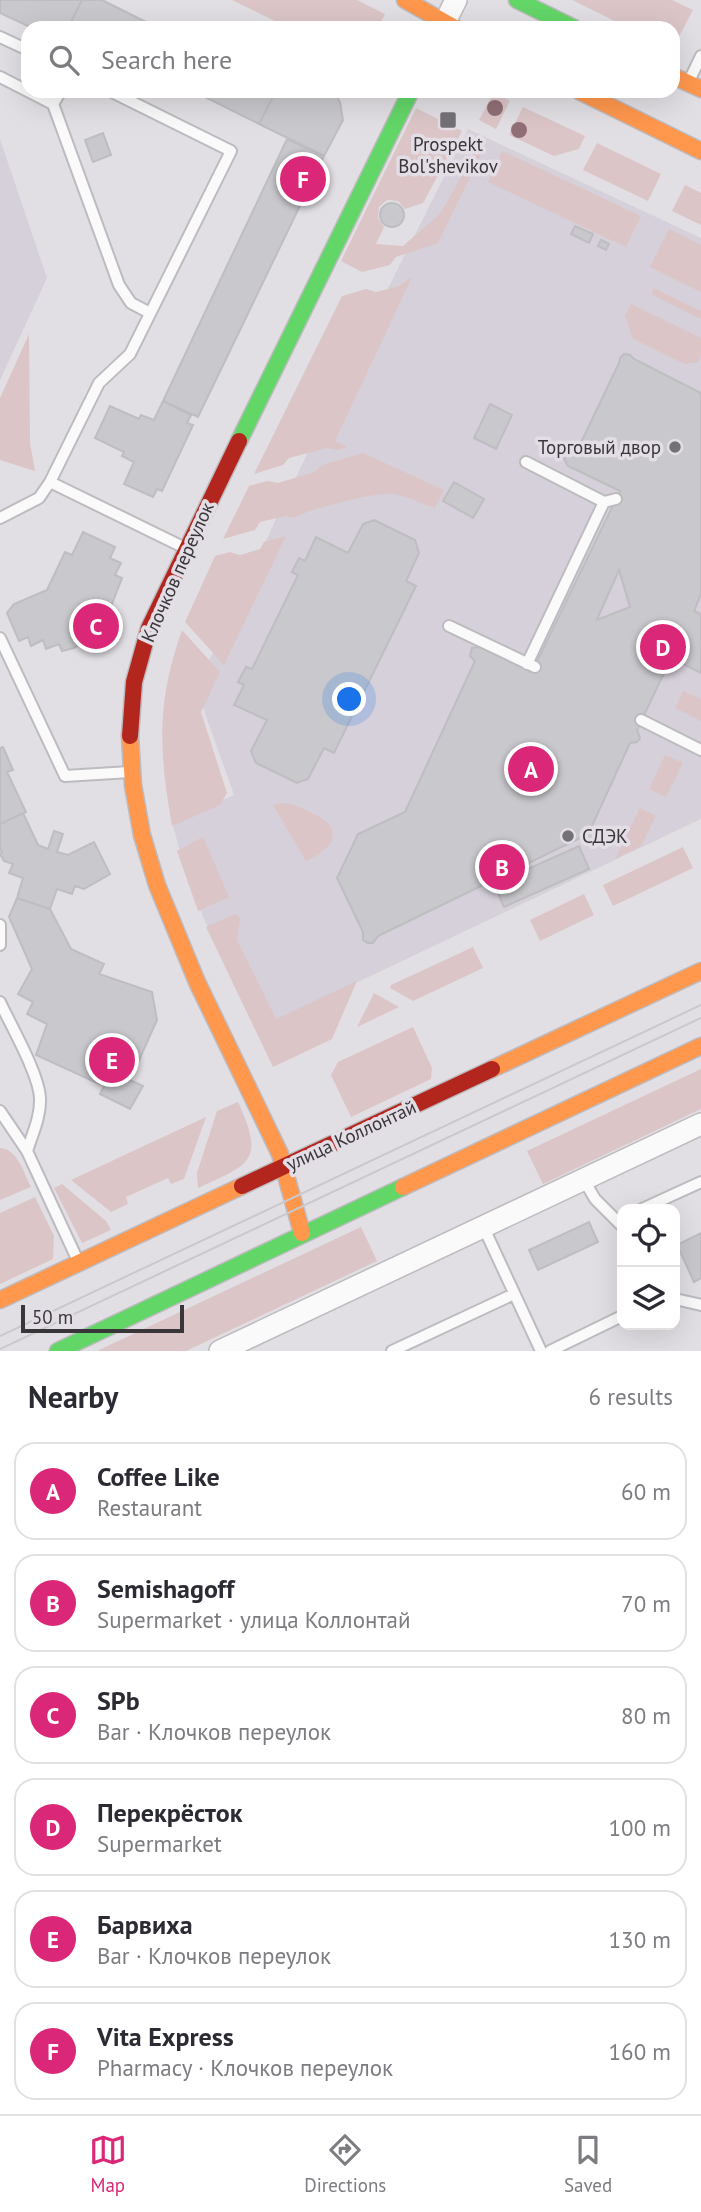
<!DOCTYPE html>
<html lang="en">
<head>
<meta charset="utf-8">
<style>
  :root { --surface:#fff; --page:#f7f7f7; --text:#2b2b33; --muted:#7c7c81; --line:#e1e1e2; --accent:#db2777 }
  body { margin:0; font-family:"PT Sans",sans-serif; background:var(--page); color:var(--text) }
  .controls { position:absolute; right:21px; bottom:21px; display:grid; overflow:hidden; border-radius:14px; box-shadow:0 7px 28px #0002 }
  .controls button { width:63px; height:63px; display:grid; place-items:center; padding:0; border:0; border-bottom:2px solid var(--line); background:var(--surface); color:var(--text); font:35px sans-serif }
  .scale { position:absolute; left:21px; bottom:18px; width:163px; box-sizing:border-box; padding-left:7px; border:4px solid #39363a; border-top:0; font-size:19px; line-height:24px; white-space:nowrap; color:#39363a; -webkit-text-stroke:5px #e3dde6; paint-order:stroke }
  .you { position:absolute; left:350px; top:700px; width:24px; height:24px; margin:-18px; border:5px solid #fff; border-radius:50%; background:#1a73e8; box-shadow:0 0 0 10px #1a73e833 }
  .badge { display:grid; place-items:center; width:46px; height:46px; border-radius:50%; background:var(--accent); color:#fff; font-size:23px; font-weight:700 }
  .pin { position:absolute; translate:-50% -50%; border:4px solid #fff; box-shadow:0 2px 7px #0006 }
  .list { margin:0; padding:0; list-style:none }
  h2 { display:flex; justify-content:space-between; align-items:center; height:91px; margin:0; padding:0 28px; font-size:30px }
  h2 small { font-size:23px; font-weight:400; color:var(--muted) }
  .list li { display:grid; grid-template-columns:46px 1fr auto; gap:21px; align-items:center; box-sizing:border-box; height:98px; margin:0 14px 14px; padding:0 14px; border:2px solid var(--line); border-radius:21px }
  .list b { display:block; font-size:26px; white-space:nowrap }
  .list p { margin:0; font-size:23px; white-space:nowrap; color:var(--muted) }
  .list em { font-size:23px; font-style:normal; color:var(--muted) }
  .icon { flex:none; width:38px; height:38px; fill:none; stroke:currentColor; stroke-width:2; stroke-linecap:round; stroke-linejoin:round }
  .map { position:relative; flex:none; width:701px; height:1351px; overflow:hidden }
  .search { position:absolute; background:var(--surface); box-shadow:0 7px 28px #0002; left:21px; right:21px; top:21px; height:77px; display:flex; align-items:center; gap:18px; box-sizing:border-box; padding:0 24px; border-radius:21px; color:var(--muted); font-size:26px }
  .sheet { height:763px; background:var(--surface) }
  nav { display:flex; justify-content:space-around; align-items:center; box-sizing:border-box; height:98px; border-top:2px solid var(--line); background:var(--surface); font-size:19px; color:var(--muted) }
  nav a { display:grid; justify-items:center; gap:4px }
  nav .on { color:var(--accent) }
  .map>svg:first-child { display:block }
</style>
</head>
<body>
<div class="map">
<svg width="701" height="1351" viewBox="0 0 701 1351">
  <rect width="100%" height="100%" fill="#e2dfe4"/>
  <path fill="#d6d0da" d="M468 129 701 238V819L257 1030 205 921 187 878 172 822 234 795 196 688 343 378Z
    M0 139 47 278 0 380Z"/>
  <path fill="#dbc5c7" d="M232 0H357L385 14 378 28H289Z
    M572 0H672L693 10 673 48V28H629Z
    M494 92 510 101 496 129 479 120Z
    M523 107 585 136 579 149 554 156 509 135Z
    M416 108 462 131 423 203 405 209 398 201 387 200 379 207 378 218 384 227 376 244 403 246 441 213 481 140 487 143 438 243 396 257 390 265 362 272 341 261Z
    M597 143 661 174 648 201 583 170Z
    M502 151 641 216 626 247 488 182Z
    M685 185 701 193V225L672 211Z
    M669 229 701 245V292L650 267Z
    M412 277 335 441 347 447 338 450 327 448 289 458 283 465 254 474 342 296 366 289 376 292 399 286Z
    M654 288 701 311V319L651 294Z
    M631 304 701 338V355L698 362 685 364 633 339 625 316Z
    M29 334 30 443 35 471 0 460V398Z
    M363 453 444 490 435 508C422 504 408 496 394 494 378 491 308 509 294 518L286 516 260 522 255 530 223 539 249 486 267 481 278 483 315 472 322 465Z
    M286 536 224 665 185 622 215 556 230 552 240 555 260 549 264 542Z
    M182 630 220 672 201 712 227 793 220 805 172 826C159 750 156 704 182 630Z
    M683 691 701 699V721L675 708Z
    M665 755 683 763 666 797 649 789Z
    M281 803C293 803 301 808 312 813 347 829 334 848 306 861L273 805Z
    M640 808 656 816 641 846 615 859Z
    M203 837 229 897 198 911 177 851Z
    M683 847 693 868 613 906 603 885Z
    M584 894 594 915 540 941 530 920Z
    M236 914 240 919 237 940 276 1019 357 981 332 1039 273 1067 206 927Z
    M473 947 483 968 413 1001 390 988 391 985Z
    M374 993 399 1007 357 1027Z
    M413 1027 432 1068 431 1079 351 1117 331 1075 338 1062Z
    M701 1069V1109L543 1184 527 1151Z
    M238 1102C265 1161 251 1164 198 1188L197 1173 217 1111Z
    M206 1117 184 1179 171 1184 168 1178 126 1197 128 1204 111 1212 71 1180Z
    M0 1148C18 1149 23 1172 31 1187L0 1200Z
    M62 1184 106 1221 111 1230 82 1243 54 1188Z
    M35 1197 54 1236 53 1259 0 1284V1213Z
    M361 1227 377 1261 186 1351H97Z"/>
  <path fill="#c9c8cc" stroke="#bebdc1" stroke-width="2" fill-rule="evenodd" d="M0 0H82L68 28H32L0 13Z
    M82 0H102L158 28H68Z
    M193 91H276L259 124Z
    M276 91H334L340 102 343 120 324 156 259 124Z
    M103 133 111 155 93 162 85 140Z
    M287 139 324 156 198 417 163 401Z
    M380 215a12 12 0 1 1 24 0a12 12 0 1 1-24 0Z
    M575 226 593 234 589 243 571 234Z
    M601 240 609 244 606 250 598 246Z
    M624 354 630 355 634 359 701 393V594L694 611 701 614V673L671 658 637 730 640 738 637 742 630 743 591 828 595 835 594 841 585 843 580 838 378 936 373 943H368L363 940V932L337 878 358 834 405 812 475 661 470 656 472 648 480 647 532 672 620 491 568 466 564 459 569 452 576 453 619 363 620 358ZM619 570 630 607 597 620 599 615Z
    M163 401 191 415 187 423 193 425 162 491 157 489 153 497 124 484 134 462 122 456 124 452 95 438 110 406 139 419 141 415 154 420Z
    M490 404 512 415 496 449 474 438Z
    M454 482 484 499 473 518 443 501Z
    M374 520 415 540 419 553 406 581 416 586 334 753 324 748 308 779 297 783 256 763 251 751 267 720 234 705 244 685 238 682 246 667 252 669 298 575 292 572 299 558 305 561 316 537 348 553 363 524Z
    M83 532 115 547 110 558 121 563 115 575 122 578 108 614 99 630 74 648 62 651 59 644 46 649 43 640 31 646 28 637 19 641 7 613 14 604 47 590 65 552 72 555Z
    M3 747 13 770 7 772 26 812 0 824V748Z
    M23 813 38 845 48 849 54 831 63 834 57 852 68 855 94 842 110 874 84 889 75 886 72 894 57 889 50 909 17 898 23 878 9 873 13 864 4 861 0 854 2 853 0 848V824Z
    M579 846 589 869 504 907 494 884Z
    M17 898 50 909 71 949 104 964 99 974 152 992 157 1020 130 1080 143 1086 130 1109 100 1094 104 1086 36 1055 47 1024 27 1014 33 1002 18 994 32 969 9 917Z
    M589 1222 598 1242 538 1270 529 1250Z
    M701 1233V1278L694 1282 677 1245Z"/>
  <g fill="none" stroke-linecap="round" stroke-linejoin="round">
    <g stroke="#bdbbbf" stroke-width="14">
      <path id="lane" d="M0 37 28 50
        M0 77 53 104 119 285 131 303 150 313
        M689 81 701 56
        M110 91 231 151 130 354 99 383 50 482 185 548
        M53 104 61 91
        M526 462 604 502 616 499
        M0 518 39 498 50 482
        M449 626 535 667
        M0 638 65 776 130 772
        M527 664 604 502
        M641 720 701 750
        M0 925V945
        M0 1002C11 1026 39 1074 40 1098 41 1116 32 1135 27 1151L78 1261
        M0 1111 27 1151
        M584 1180 595 1199 622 1226
        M642 1209 701 1182
        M483 1226 541 1351
        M675 1299 701 1305
        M392 1351 514 1294
        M550 1351 622 1316"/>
    </g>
    <g stroke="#bdbbbf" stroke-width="24">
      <path id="street" d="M442 28 456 0
        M220 1351 701 1124"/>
    </g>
    <g stroke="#bdbbbf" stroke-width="19">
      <path id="fast" d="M517 0 574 28
        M239 441 411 91
        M58 1351 403 1187"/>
    </g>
    <g stroke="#bdbbbf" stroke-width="19">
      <path id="slow" d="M405 0 455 28
        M673 76 701 89
        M579 91 701 151
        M130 736 133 785 142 835 157 885 197 982 280 1154 302 1233
        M492 1069 701 971
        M403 1187 701 1046
        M0 1300 242 1186"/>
    </g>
    <g stroke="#bdbbbf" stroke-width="19">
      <path id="jam" d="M130 736 134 682 149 628 239 441
        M242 1186 492 1069"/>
    </g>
    <use href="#lane" stroke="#fbfafb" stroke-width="10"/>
    <use href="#street" stroke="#fbfafb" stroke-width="21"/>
    <use href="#fast" stroke="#63d668" stroke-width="16"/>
    <use href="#slow" stroke="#ff974d" stroke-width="16"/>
    <use href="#jam" stroke="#b3261e" stroke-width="16"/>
    <path stroke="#c9c8ca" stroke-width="2" d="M0 1336 701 1005
      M0 1349 701 1018"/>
  </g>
  <g fill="#906f76">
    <circle cx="495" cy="108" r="8"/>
    <circle cx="519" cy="130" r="8"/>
  </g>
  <g fill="#747176" stroke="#e3dde6" stroke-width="2.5">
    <rect x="439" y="111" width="18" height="18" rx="3.5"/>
    <circle cx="675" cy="447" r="7"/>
    <circle cx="568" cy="836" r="7"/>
  </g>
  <g text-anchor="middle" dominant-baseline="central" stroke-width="7" stroke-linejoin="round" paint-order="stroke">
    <g font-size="19" fill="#39363a" stroke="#e3dde6">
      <text x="448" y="144">Prospekt<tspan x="448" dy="22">Bol'shevikov</tspan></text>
      <text x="661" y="447" text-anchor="end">Торговый двор</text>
      <text x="582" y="836" text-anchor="start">СДЭК</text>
    </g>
    <g font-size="19" fill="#39363a" stroke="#e3dde6">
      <text transform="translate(177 572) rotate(-66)">Клочков переулок</text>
      <text transform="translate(351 1135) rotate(-25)">улица Коллонтай</text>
    </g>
  </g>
</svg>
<div class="controls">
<button><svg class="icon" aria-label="locate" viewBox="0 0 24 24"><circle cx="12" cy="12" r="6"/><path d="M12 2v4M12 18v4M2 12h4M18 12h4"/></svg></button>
<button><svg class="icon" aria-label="layers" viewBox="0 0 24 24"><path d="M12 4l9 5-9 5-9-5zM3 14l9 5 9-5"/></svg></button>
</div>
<div class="scale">50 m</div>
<div class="you"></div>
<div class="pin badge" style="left:531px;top:769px">A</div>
<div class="pin badge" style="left:502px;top:867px">B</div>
<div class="pin badge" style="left:96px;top:626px">C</div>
<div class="pin badge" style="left:663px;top:647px">D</div>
<div class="pin badge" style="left:112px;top:1060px">E</div>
<div class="pin badge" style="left:303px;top:179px">F</div>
<div class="search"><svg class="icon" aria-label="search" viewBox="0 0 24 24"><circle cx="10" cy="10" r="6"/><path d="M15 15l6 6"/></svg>Search here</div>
</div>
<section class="sheet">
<h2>Nearby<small>6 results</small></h2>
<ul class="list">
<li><span class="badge">A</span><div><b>Coffee Like</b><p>Restaurant</p></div><em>60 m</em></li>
<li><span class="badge">B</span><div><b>Semishagoff</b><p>Supermarket · улица Коллонтай</p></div><em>70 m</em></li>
<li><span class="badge">C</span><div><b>SPb</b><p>Bar · Клочков переулок</p></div><em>80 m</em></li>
<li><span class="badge">D</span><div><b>Перекрёсток</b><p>Supermarket</p></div><em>100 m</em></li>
<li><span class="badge">E</span><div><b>Барвиха</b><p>Bar · Клочков переулок</p></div><em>130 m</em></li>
<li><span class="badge">F</span><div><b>Vita Express</b><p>Pharmacy · Клочков переулок</p></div><em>160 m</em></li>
</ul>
</section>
<nav>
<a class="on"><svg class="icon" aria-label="map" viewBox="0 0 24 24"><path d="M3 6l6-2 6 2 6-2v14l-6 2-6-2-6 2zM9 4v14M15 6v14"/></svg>Map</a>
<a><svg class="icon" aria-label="directions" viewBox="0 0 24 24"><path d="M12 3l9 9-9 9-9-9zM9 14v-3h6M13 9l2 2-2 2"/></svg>Directions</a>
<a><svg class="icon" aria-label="saved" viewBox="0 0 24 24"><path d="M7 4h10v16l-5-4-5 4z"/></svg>Saved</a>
</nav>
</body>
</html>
